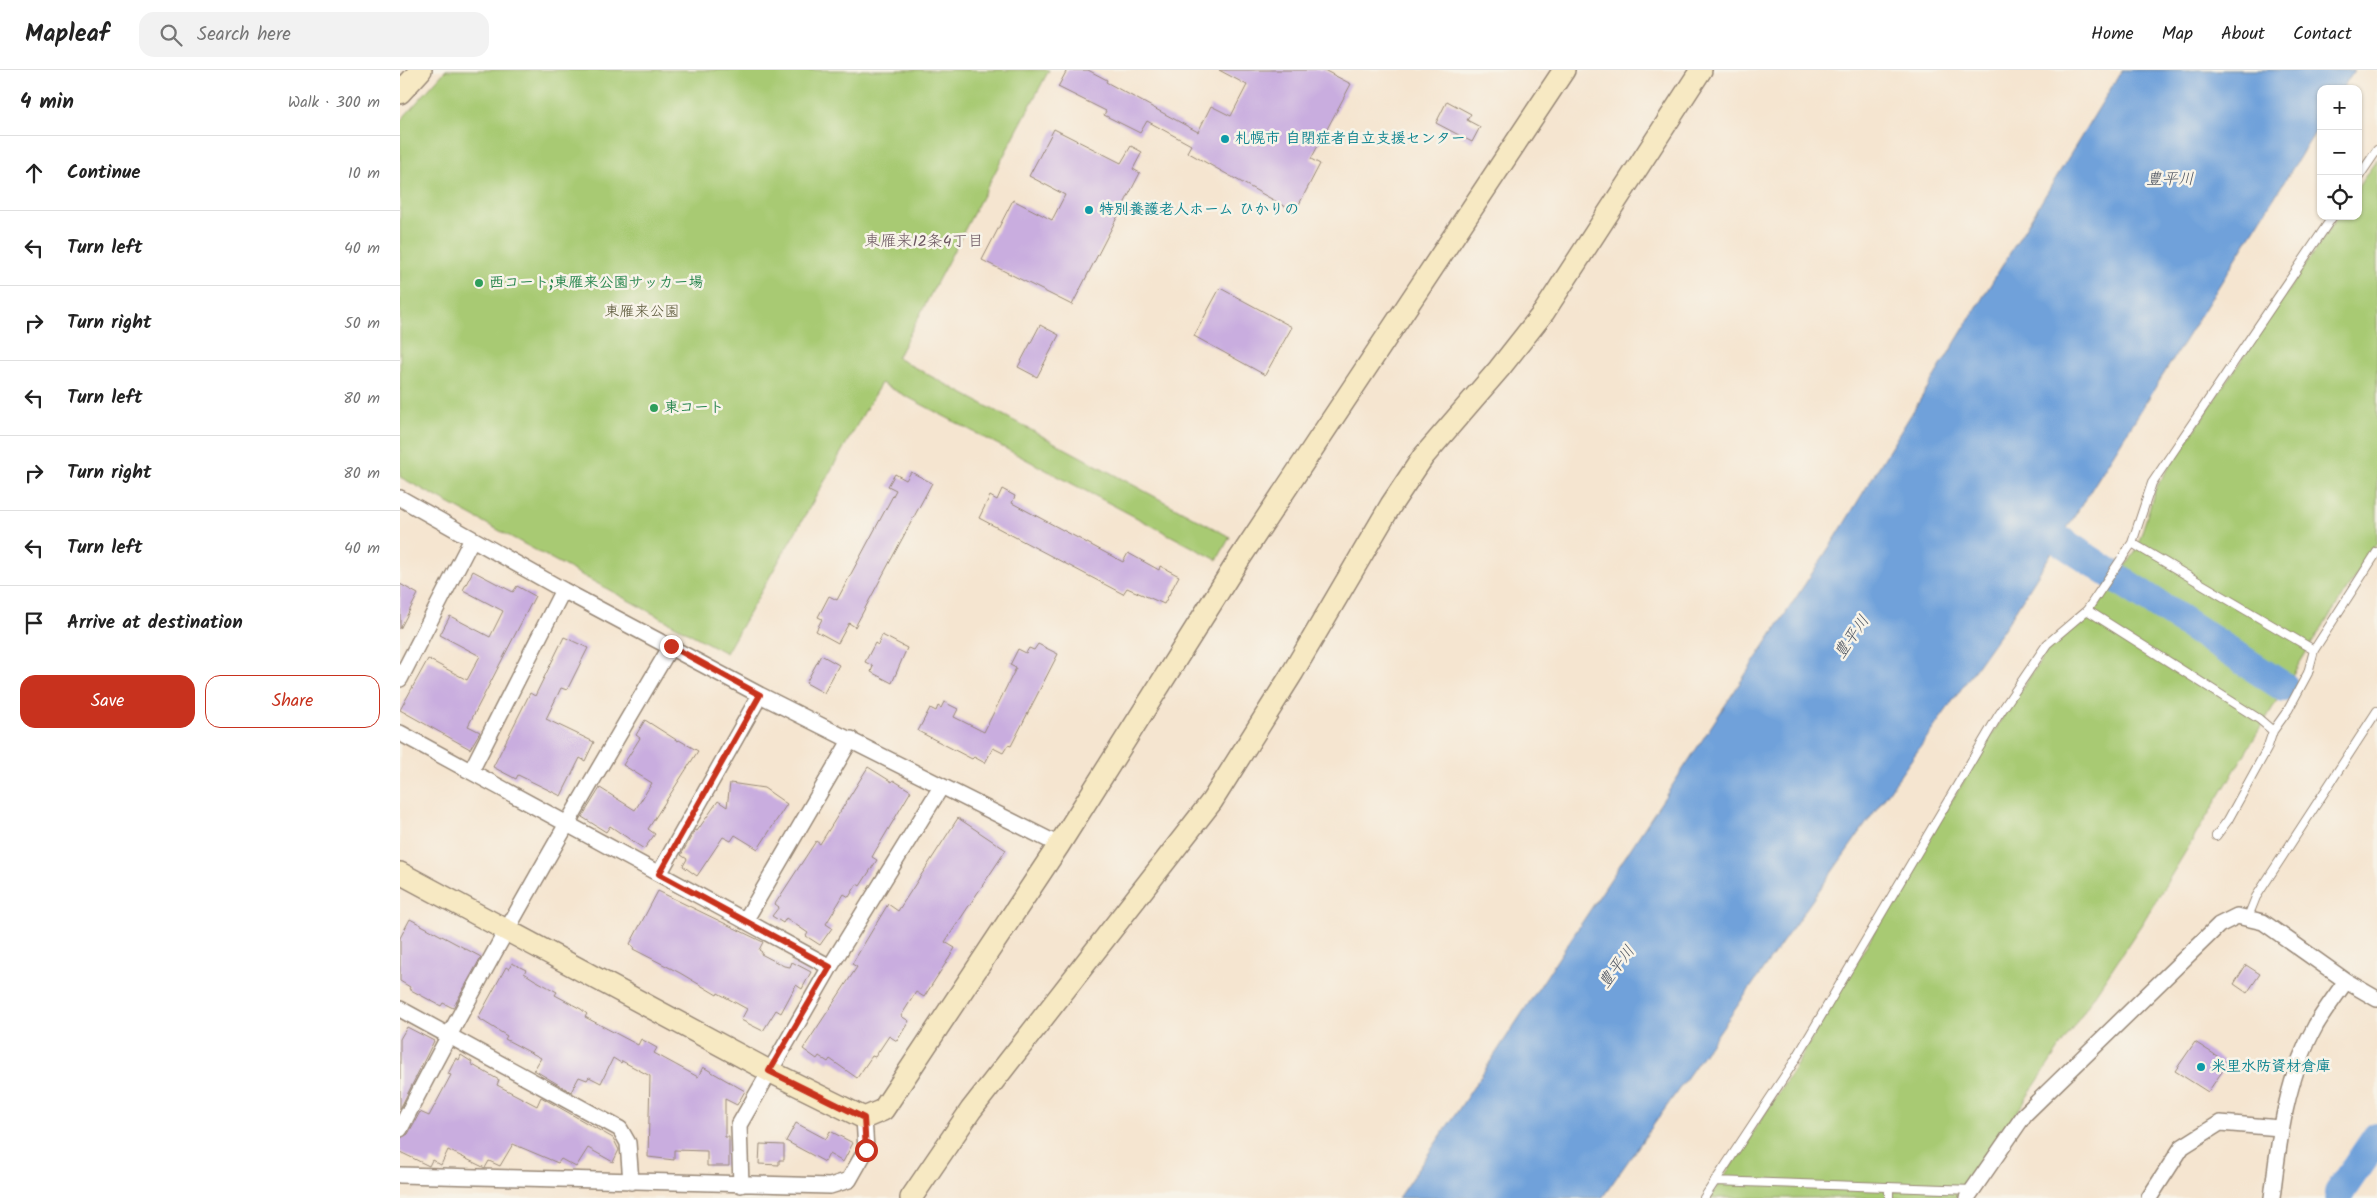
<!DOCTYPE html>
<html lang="en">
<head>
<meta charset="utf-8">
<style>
  :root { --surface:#fff; --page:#f2f2f2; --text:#222; --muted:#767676; --line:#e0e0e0; --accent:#c8321e }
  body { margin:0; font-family:Kalam,"Klee One",sans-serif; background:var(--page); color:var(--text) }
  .controls { position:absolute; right:15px; top:15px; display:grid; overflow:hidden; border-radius:10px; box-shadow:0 1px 4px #0004 }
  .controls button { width:45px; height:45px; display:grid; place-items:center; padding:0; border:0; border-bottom:1px solid var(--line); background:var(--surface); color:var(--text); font:25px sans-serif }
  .stop { position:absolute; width:15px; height:15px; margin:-11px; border:4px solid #c8321e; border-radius:50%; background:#fff }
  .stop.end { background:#c8321e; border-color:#fff; box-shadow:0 1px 5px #0008 }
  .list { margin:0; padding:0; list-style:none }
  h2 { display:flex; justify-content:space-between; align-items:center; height:65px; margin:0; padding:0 20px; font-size:21px }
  h2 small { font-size:16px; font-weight:400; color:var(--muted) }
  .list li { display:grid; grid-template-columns:32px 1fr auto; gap:15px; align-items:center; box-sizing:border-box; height:75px; padding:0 20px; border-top:1px solid var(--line) }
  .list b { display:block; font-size:19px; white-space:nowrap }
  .list em { font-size:16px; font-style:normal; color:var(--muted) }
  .actions { display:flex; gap:10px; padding:15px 20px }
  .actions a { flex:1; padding:11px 0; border:1px solid var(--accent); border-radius:15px; text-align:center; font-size:18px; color:var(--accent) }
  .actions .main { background:var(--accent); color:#fff }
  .icon { flex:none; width:28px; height:28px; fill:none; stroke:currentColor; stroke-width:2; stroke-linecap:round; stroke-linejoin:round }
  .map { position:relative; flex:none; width:1977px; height:1128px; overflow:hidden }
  header { display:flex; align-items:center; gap:30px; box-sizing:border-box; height:70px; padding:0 25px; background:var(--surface); border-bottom:1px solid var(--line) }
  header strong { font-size:24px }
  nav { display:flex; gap:28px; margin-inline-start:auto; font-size:18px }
  .search { width:350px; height:45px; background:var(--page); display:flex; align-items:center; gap:12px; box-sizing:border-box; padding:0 18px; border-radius:15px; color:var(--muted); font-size:19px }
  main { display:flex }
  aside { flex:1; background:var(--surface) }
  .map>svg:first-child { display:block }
</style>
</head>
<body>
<header>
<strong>Mapleaf</strong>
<div class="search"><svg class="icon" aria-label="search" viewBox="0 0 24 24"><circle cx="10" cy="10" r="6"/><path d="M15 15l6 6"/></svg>Search here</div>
<nav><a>Home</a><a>Map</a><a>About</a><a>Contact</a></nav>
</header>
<main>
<aside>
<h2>4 min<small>Walk · 300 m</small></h2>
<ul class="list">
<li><svg class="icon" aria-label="ahead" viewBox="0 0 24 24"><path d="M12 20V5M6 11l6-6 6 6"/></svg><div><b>Continue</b></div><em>10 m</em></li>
<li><svg class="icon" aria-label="left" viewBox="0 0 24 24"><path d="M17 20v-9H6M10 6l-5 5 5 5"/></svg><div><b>Turn left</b></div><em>40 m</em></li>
<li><svg class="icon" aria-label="right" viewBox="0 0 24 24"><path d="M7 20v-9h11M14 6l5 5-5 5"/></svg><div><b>Turn right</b></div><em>50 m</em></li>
<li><svg class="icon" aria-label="left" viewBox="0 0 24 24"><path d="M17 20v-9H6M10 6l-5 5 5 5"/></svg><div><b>Turn left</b></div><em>80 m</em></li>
<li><svg class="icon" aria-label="right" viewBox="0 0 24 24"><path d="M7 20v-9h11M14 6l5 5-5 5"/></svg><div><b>Turn right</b></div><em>80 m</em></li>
<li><svg class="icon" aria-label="left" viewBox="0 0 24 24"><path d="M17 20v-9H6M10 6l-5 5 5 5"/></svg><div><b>Turn left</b></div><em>40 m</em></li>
<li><svg class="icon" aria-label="arrive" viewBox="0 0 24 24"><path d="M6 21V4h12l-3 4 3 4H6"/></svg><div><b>Arrive at destination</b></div></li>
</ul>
<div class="actions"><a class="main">Save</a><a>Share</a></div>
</aside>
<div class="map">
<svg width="1977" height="1128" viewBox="0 0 1977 1128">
  <rect width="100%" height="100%" fill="#f7f3e8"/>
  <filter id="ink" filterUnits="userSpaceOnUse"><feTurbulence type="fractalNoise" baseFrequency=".02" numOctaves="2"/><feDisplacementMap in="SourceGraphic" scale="10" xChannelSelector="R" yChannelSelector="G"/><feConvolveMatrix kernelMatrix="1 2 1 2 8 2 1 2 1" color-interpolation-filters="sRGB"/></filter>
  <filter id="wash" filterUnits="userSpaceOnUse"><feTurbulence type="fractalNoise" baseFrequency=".0096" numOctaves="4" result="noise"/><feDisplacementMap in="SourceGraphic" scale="20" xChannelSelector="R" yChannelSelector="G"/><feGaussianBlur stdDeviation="1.12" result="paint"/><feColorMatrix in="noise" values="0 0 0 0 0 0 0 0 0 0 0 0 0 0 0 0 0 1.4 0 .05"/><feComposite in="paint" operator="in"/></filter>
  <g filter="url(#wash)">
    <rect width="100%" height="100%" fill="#f5e5d0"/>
    <path fill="#a8ca73" stroke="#727a48" d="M46 0H649L497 288 830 467 817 490 481 313 326 583 0 407V51Z
      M1977 89V473L1910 576 1743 852 1560 1128H1310L1396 996 1535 758 1604 645 1649 578 1698 537 1736 481 1756 417 1938 146H1958V117Z"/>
    <path fill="#6fa1da" stroke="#55667c" d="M1722 0H1954L1942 19H1921V53L1607 554 1202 1128H998L1057 1042 1436 467Z"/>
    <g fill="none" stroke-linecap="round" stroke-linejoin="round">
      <path stroke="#6fa1da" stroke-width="30" d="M1623 453 1659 470 1884 617
        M1939 1123 1977 1067"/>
    </g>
    <g id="blocks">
      <path fill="#c9addf" d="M667 0H688L707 10 706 12 798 62 811 36 831 46 847 15 819 0H924L951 14 911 89 920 94 895 142 787 82 791 75 747 51 740 63 704 45 706 41 658 17Z
        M1047 31 1071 44 1067 50 1080 57 1072 72 1036 53Z
        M654 59 721 93 731 76 742 82 733 99 740 103 672 235 582 190 613 130 652 150 665 125 629 106Z
        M820 218 892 257 865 305 794 266Z
        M640 255 659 265 637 307 618 297Z
        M511 402 532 413 455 557 449 553 438 573 416 561 422 549 418 547 429 526 437 530 496 420 488 416 495 404 506 410Z
        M602 419 615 426 612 433 723 492 728 483 759 500 760 496 779 506 764 534 727 518 723 524 579 448 590 426 597 430Z
        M73 501 113 522 117 516 135 526 68 656 80 662 70 679 0 640 28 589 67 610 80 586 40 565 50 546 90 567 103 541 63 520Z
        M0 514 18 524 0 559Z
        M482 565 507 578 492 613 471 602 473 596 465 592 475 573 478 575Z
        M164 567 188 578 167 620 161 618 146 649 194 672 185 691 180 688 161 726 118 705 116 709 93 697 130 623 135 626Z
        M638 574 658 584 611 676 608 675 603 683 593 678 585 693 574 687 572 689 518 661 530 638 536 641 538 636 541 638 544 632 558 639 554 647 584 662 616 598 610 595 618 579 626 583 629 578 634 580Z
        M421 585 439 595 424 623 406 613Z
        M245 650 278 671 279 670 298 681 248 759 255 764 244 779 210 756 206 762 182 747 200 718 235 740 252 713 223 695 240 668 236 665Z
        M468 697 492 712 493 710 511 721 476 780 472 787 477 790 460 816 457 814 449 827 444 824 426 854 432 858 420 875 406 866 408 863 386 848 383 853 372 846 379 837 375 834 416 771 420 774Z
        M330 713 364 718 387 734 358 779 335 765 331 771 323 767 297 806 283 796 287 789 281 785 295 760 297 761 318 731 327 737Z
        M558 748 606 780 545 872 555 878 551 885 524 927 516 922 501 946 509 951 497 971 489 966 475 987 472 986 457 1008 430 989 428 992 419 986 417 989 403 979 457 897 452 894 488 834 498 841Z
        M258 821 363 872 359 880 362 882 361 884 384 896 390 897 392 892 411 902 402 919 396 915 381 943 376 940 363 961 341 950 347 939 318 923 317 925 280 903 233 879 234 877 230 874Z
        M10 849 81 887 53 938 43 933 41 936 9 919 10 917 0 911V868Z
        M112 893 126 900 124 903 135 910 157 922 155 925 181 939 187 944 185 947 238 975 241 969 257 978 254 983 298 1007 303 997 345 1021 337 1035 325 1029V1067H329V1096H307V1081L274 1080V1090L248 1087 250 1006 222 991 221 993 213 988 201 1013 189 1007 187 1010 179 1007 171 1022 134 1000 141 988 105 969 107 966 78 948 106 897 109 899Z
        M1846 895 1860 904 1847 923 1834 914Z
        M7 957 34 971 0 1039V969Z
        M1795 972 1828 993 1808 1022 1775 1001Z
        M61 985 72 992 71 994 99 1010 97 1015 137 1036 141 1027 213 1068 219 1080 213 1092 188 1078 176 1097 161 1089 158 1093 113 1074 100 1096 89 1091 85 1098 48 1080 41 1095 32 1090 29 1096 0 1082V1068L8 1064 20 1042 29 1046 51 1005 48 1004 56 988 59 990Z
        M396 1053 426 1069 430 1061 453 1073 443 1092 429 1084 425 1092 386 1071Z
        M360 1074 384 1075V1090H379V1095L359 1094Z"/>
    </g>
  </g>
  <g filter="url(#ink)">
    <use href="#blocks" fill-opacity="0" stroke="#988877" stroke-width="1"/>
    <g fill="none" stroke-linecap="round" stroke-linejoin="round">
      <g stroke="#988877" stroke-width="10">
        <path id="lane" d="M1958 108 1977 80
          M1732 473 1752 413 1933 146
          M1914 580 1977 482
          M1816 766 1828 750 1867 679 1873 661 1888 640 1908 603 1914 580 1732 473 1687 540 1859 649 1873 661
          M1848 847 1856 827 1977 641
          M1315 1111 1573 1120
          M1489 1117V1128
          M1304 1128 1394 992 1598 646 1647 574 1687 540"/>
      </g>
      <g stroke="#988877" stroke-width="18">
        <path id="street" d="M0 428 163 520 360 625 659 775
          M0 609 72 469
          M0 663 430 897
          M71 701 163 520
          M259 804 360 625
          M345 851 451 669
          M0 939 220 1059 228 1073 231 1112
          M0 1059C84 895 177 735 271 576
          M0 1105 430 1116 449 1110 466 1080 464 1048
          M341 1115 339 1055 430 897 541 717
          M1567 1128 1625 1044 1819 855 1837 846 1863 852 1946 911 1977 929
          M1749 1128 1782 1077 1820 1053 1880 1058
          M1872 1128C1879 1068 1886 1009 1916 955 1925 940 1936 925 1946 911"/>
      </g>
      <g stroke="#988877" stroke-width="24">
        <path id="secondary" d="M0 23 21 0
          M0 803 369 1001 464 1048 483 1040 659 775 838 491 1164 0
          M511 1128 571 1040 812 731 893 602 991 435 1023 387 1099 299 1144 242 1301 0"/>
      </g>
      <use href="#lane" stroke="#fff" stroke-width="8"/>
      <use href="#street" stroke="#fff" stroke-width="15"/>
      <use href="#secondary" stroke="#f7e9c3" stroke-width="21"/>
    </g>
  </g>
  <g fill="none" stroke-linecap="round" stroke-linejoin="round" filter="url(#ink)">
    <path stroke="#c8321e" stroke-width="6" d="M271 576 360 625 259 804 430 897 369 1001 464 1048 466 1080"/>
  </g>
  <g fill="#0f9aa8" stroke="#f7f3e8" stroke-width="2">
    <circle cx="825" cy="69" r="5"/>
    <circle cx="689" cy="140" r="5"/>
    <circle cx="1801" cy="997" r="5"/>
  </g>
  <g fill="#2e9e5b" stroke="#f7f3e8" stroke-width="2">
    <circle cx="79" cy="213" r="5"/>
    <circle cx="254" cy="338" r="5"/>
  </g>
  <g text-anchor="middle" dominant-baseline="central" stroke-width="5" stroke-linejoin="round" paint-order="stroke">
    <g font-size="15" font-weight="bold" fill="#0d838f" stroke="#f7f3e8" text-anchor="start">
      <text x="835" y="69">札幌市 自閉症者自立支援センター</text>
      <text x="699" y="140">特別養護老人ホーム ひかりの</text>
      <text x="1811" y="997">米里水防資材倉庫</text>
    </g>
    <g font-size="15" font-weight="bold" fill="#27864d" stroke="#f7f3e8" text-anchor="start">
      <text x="89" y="213">西コート;東雁来公園サッカー場</text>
      <text x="264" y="338">東コート</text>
    </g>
    <g font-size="15" fill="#565233" stroke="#f7f3e8">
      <text x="242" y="242">東雁来公園</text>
    </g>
    <g font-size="16" font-style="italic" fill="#4d5460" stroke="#f7f3e8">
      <text x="1770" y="109">豊平川</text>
      <text transform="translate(1452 567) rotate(-55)">豊平川</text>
      <text transform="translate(1217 897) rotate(-53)">豊平川</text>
    </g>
    <g font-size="16" fill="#6d5862" stroke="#f7f3e8">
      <text x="524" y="171">東雁来12条4丁目</text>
    </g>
  </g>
</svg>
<div class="controls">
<button>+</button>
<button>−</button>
<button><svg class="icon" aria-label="locate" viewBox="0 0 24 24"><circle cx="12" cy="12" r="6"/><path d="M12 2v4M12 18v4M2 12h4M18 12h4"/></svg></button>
</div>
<div class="stop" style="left:466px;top:1080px"></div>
<div class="stop end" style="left:271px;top:576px"></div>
</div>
</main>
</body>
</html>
